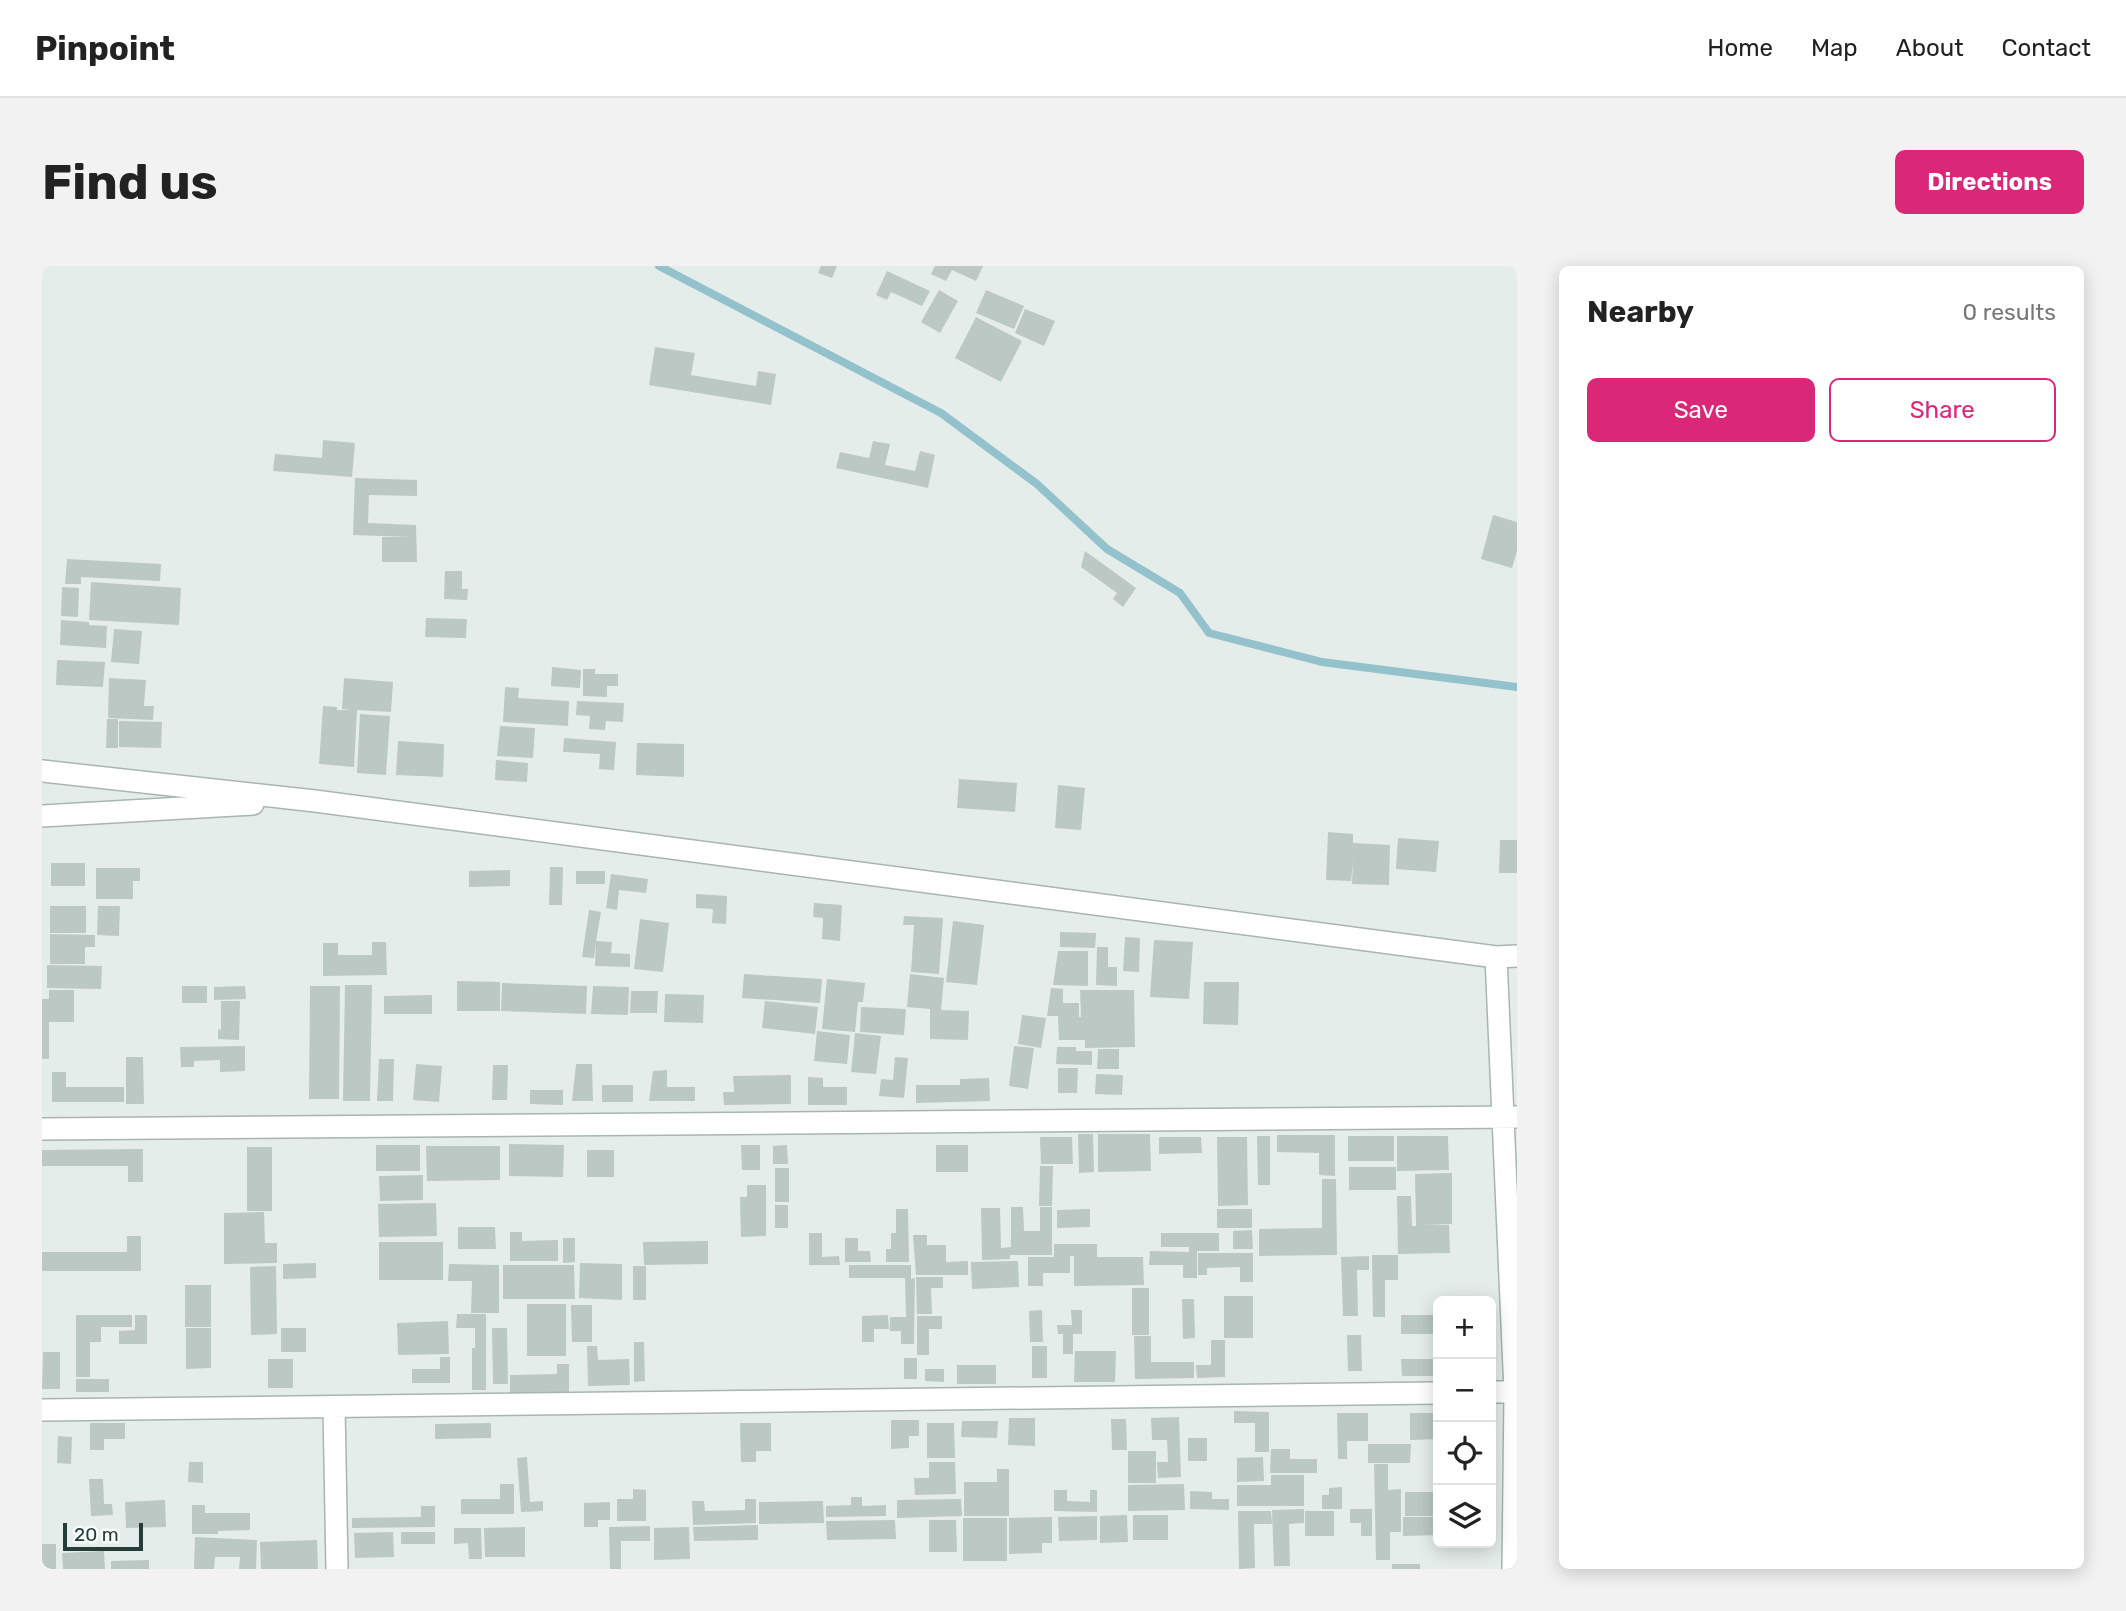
<!DOCTYPE html>
<html lang="en">
<head>
<meta charset="utf-8">
<style>
  :root { --surface:#fff; --page:#f2f2f2; --text:#222; --muted:#767676; --line:#e0e0e0; --accent:#db2777 }
  body { margin:0; font-family:Rubik,sans-serif; background:var(--page); color:var(--text) }
  .controls { position:absolute; right:21px; bottom:21px; display:grid; overflow:hidden; border-radius:10px; box-shadow:0 4px 18px #0003 }
  .controls button { width:63px; height:63px; display:grid; place-items:center; padding:0; border:0; border-bottom:2px solid var(--line); background:var(--surface); color:var(--text); font:35px sans-serif }
  .scale { position:absolute; left:21px; bottom:18px; width:80px; box-sizing:border-box; padding-left:7px; border:4px solid #263d37; border-top:0; font-size:19px; line-height:24px; white-space:nowrap; color:#263d37; -webkit-text-stroke:5px #f6faf8; paint-order:stroke }
  .list { margin:0; padding:0; list-style:none }
  h2 { display:flex; justify-content:space-between; align-items:center; height:91px; margin:0; padding:0 28px; font-size:30px }
  h2 small { font-size:23px; font-weight:400; color:var(--muted) }
  .actions { display:flex; gap:14px; padding:21px 28px }
  .actions a { flex:1; padding:16px 0; border:2px solid var(--accent); border-radius:10px; text-align:center; font-size:24px; color:var(--accent) }
  .actions .main { background:var(--accent); color:#fff }
  .icon { flex:none; width:38px; height:38px; fill:none; stroke:currentColor; stroke-width:2; stroke-linecap:round; stroke-linejoin:round }
  .map { position:relative; flex:none; width:1475px; height:1303px; overflow:hidden; border-radius:10px }
  header { display:flex; align-items:center; gap:42px; box-sizing:border-box; height:98px; padding:0 35px; background:var(--surface); border-bottom:2px solid var(--line) }
  header strong { font-size:33px }
  nav { display:flex; gap:38px; margin-inline-start:auto; font-size:24px }
  .intro { display:flex; align-items:center; justify-content:space-between; box-sizing:border-box; height:168px; padding:0 42px }
  h1 { margin:0; font-size:49px }
  .button { padding:18px 32px; border-radius:10px; background:var(--accent); color:#fff; font-size:24px; font-weight:700 }
  main { display:flex; gap:42px; padding:0 42px }
  aside { flex:1; background:var(--surface); border-radius:10px; box-shadow:0 4px 18px #0003 }
  .map>svg:first-child { display:block }
</style>
</head>
<body>
<header>
<strong>Pinpoint</strong>
<nav><a>Home</a><a>Map</a><a>About</a><a>Contact</a></nav>
</header>
<div class="intro"><h1>Find us</h1><a class="button">Directions</a></div>
<main>
<div class="map">
<svg width="1475" height="1303" viewBox="0 0 1475 1303">
  <rect width="100%" height="100%" fill="#e5edea"/>
  <g fill="none" stroke-linecap="round" stroke-linejoin="round">
    <path stroke="#93c2cc" stroke-width="8" d="M617 0 899 147 995 218 1065 283 1138 327 1167 367 1280 396 1475 421"/>
  </g>
  <path fill="#bbc8c3" d="M779 0H795L790 12 776 7Z
    M893 0H941L934 15 910 4 904 15 889 8Z
    M845 5 888 25 880 40 849 26 845 34 834 29Z
    M897 24 916 35 898 67 879 56Z
    M944 24 982 40 972 63 934 47Z
    M983 43 1013 55 1002 80 973 67Z
    M934 51 980 75 959 116 913 92Z
    M613 81 653 87 649 109 714 120 716 105 734 108 729 139 607 119Z
    M281 174 313 177 310 211 231 205 233 188 280 192Z
    M831 175 848 178 843 199 873 205 878 185 893 189 886 222 794 202 798 186 827 192Z
    M313 212 375 214V230L327 229 326 257 374 259 375 296H340V271H369L311 269Z
    M1451 249 1475 256V285L1470 302 1439 293Z
    M1043 285 1094 322 1081 341 1071 333 1075 327 1039 301Z
    M25 293 119 298 118 315 39 311V318H23Z
    M403 305H420V323H426L425 334 402 333Z
    M49 316 139 322 137 359 47 354Z
    M20 321 37 322 36 351 19 350Z
    M384 352 425 353 424 372 383 371Z
    M19 354 47 356V359L65 360 64 382 18 379Z
    M72 363 100 365 97 398 69 396Z
    M15 394 63 396 61 421 14 419Z
    M510 401 539 404 538 422 509 420Z
    M541 403H553V408H576V420H565V431L541 430Z
    M67 412 104 414 102 440H112L111 454 66 452Z
    M302 412 351 416 349 446 315 444 312 501 277 498 281 440 295 441V444H309L300 443Z
    M463 421 477 422 476 432 527 435 526 460 461 456Z
    M535 435 582 437 581 456 564 455 563 464 547 463 548 450 534 449Z
    M318 448 348 450 344 509 315 507Z
    M65 453H76V482H64Z
    M77 455 120 456 119 482 77 481Z
    M458 460 493 462 491 492 455 490Z
    M522 472 574 476 572 504 557 503 558 488 521 486Z
    M356 475 402 478 401 511 354 509Z
    M595 477 642 478V511L594 509Z
    M454 494 486 497 485 516 453 514Z
    M917 513 975 517 973 546 915 542Z
    M1016 519 1043 522 1039 564 1013 562Z
    M1286 566 1311 568V577L1348 579 1347 619 1310 618 1311 595 1309 615 1284 614Z
    M1356 572 1397 575 1394 606 1354 603Z
    M1458 574H1475V607H1457Z
    M9 597H43V620H9Z
    M508 601H521L520 639H507Z
    M54 602H98V615H91V633H54Z
    M468 604V620L427 621V605Z
    M534 605H563V618H534Z
    M569 608 606 613 604 627 577 624 575 644 564 642Z
    M654 628 685 630 684 658 670 657 671 643 654 642Z
    M772 637 800 639 798 675 780 673 781 652 771 651Z
    M8 640H44V667H8Z
    M56 640H78L77 670 55 669Z
    M547 644 559 646 554 675 570 676 569 687 588 688V701L553 700 554 676 552 692 540 691Z
    M862 650 901 652 897 708 869 706 872 659H861Z
    M598 653 627 657 621 706 592 703Z
    M911 655 942 659 935 719 904 716Z
    M1018 666 1054 667 1053 682 1018 681Z
    M8 668 53 669V681H43V698H8Z
    M1083 671 1098 672 1097 706 1081 705Z
    M1112 674 1151 676 1147 733 1108 731Z
    M330 676H344L345 709 281 710V677H296V689H330Z
    M1055 681H1066V701H1075V720L1054 719Z
    M1016 685H1046V720L1011 719Z
    M5 699 60 700 59 723 5 722Z
    M702 708 780 713 778 737 700 732Z
    M868 708 902 712 899 744 927 745 926 774 888 773V743L865 741Z
    M785 713 823 717 821 736H816L813 766 780 763Z
    M415 715 458 716V745H415Z
    M1162 716H1197L1196 759 1161 758Z
    M460 717 545 720 544 748 459 745Z
    M303 719H330L328 835H301Z
    M140 720H165V737H140Z
    M203 720 204 733 172 734V721Z
    M268 720H298L297 833H267Z
    M551 720 587 721 586 749 549 748Z
    M1009 722 1021 723V737H1037V751H1039L1038 724H1092L1093 781 1043 782V774H1017L1016 750H1005Z
    M7 724H32V756H7V793H0V733H7Z
    M589 725H616L615 747H588Z
    M623 728 662 729 661 757 622 756Z
    M390 729V748H342V730Z
    M179 735H198L197 774 176 773V763L179 764Z
    M723 735 776 741 773 768 720 762Z
    M819 741 864 743 862 769 818 766Z
    M980 749 1004 752 999 782 976 778Z
    M775 765 808 769 805 798 772 795Z
    M813 767 839 770 834 808 809 806Z
    M203 780V805L178 806V794L152 795V801H139L138 781Z
    M972 780 992 782 986 823 967 820Z
    M1015 781H1034V785H1050V799L1014 798Z
    M1056 783H1077V803H1055Z
    M84 791H101L102 838H84Z
    M853 791 866 792 862 832 837 830 839 813 851 814Z
    M337 793H352L351 835H335Z
    M374 798 400 800 397 836 371 834Z
    M534 798H550L551 835H530Z
    M451 799H466L465 834H450Z
    M1016 802H1036L1035 827H1016Z
    M625 804V821H653V835H607L611 805Z
    M10 806H24V821H82V836H10Z
    M1054 808 1081 809 1080 829 1053 828Z
    M749 809V838L682 839 681 826H692L691 810Z
    M766 811 781 812V821H805V839H766Z
    M947 812 948 835 874 837V819H918V813Z
    M560 819H591V836H560Z
    M488 824H521V839L488 838Z
    M1036 868H1051L1052 906 1037 907Z
    M1056 868H1108L1109 905 1056 906Z
    M1235 869H1293V910L1277 909V887L1235 886Z
    M1215 870H1228V919H1216Z
    M1306 870H1352V895H1306Z
    M1355 870H1406L1407 904 1355 905Z
    M998 871H1030L1031 898H999Z
    M1117 871H1159L1160 887 1117 888Z
    M1175 871H1205L1206 939 1176 940Z
    M467 878 522 879 521 911 467 910Z
    M334 879H378V905H334Z
    M699 879H718V904H700Z
    M745 879 746 898H731V880Z
    M894 879H926V906H894Z
    M384 880H458V914L385 915Z
    M205 881H230V945H205Z
    M101 883V916H86V900H0V884Z
    M545 884H572V911H545Z
    M998 900H1011L1010 940H997Z
    M1307 901H1354V924H1307Z
    M733 902H747V936H733Z
    M1410 907V958L1383 959H1407L1408 987 1356 988 1355 930H1369L1370 960H1374L1373 908Z
    M381 909V934L338 935 337 910Z
    M1280 913H1294L1295 989 1217 990V963L1280 962Z
    M705 919H724V970L699 971 698 931H705Z
    M394 937 395 970 337 971 336 938Z
    M733 939H746V962H733Z
    M969 941H981L982 965H998V941H1010V989H968V993L940 994 939 942H958L959 982 969 981Z
    M854 943H866L867 996H844V983H849V967H854Z
    M1048 943V961L1015 962V944Z
    M1175 943H1210V962H1175Z
    M222 946 223 977H235V997L182 998V947Z
    M416 961H453L454 983H416Z
    M1210 964 1211 983H1191V965Z
    M468 966H480V975L516 974V995H468Z
    M767 967H780V991L797 990 798 999H767Z
    M1119 967H1177V985H1155V1012H1141V999H1107L1108 985 1147 986V981H1119Z
    M871 969H885V979H904V996L926 995V1009H874Z
    M85 970H99V1005H0V986H85Z
    M521 972H533V996L521 997Z
    M803 972H816V985H828L829 996H803Z
    M666 975V998L602 999 601 976Z
    M337 976H401V1014H337Z
    M1012 978H1055V991H1101L1102 1019 1032 1020V990H1028V1007H1001V1020H986V991H1012Z
    M1156 987H1211V1016H1198V1001L1165 1002V1009H1156Z
    M1330 989H1356V1014H1343V1051H1331Z
    M1327 990V1004H1315L1316 1050H1301L1299 991Z
    M976 995 977 1021 930 1023 929 996Z
    M274 997V1012L241 1013V998Z
    M538 997 580 998V1034L537 1032Z
    M407 998 457 999V1047H429L430 1015H406Z
    M461 999H532L533 1033H461Z
    M807 999H869V1013L873 1012 872 1078H859V1065H848V1051H864L863 1012H807Z
    M234 1000 235 1068 209 1069 208 1001Z
    M591 1000H604V1034H591Z
    M874 1011H901V1022H889L890 1048H875Z
    M143 1019H169V1061H143Z
    M1090 1022H1107V1069H1090Z
    M1182 1030H1211V1072H1182Z
    M1140 1033H1152L1153 1072 1141 1073Z
    M485 1038H524V1090H485Z
    M529 1039H550V1076H530Z
    M1000 1044 1001 1076H988L987 1045Z
    M1029 1044H1040V1068H1031V1088H1021V1068H1016L1015 1059H1030Z
    M415 1048H444V1124H430V1082H433V1062H414Z
    M34 1049H90V1061H59V1076H48V1111H34Z
    M93 1049H105V1078H77V1065L93 1064Z
    M846 1049 847 1063H832V1076H820V1050Z
    M1359 1049H1396V1068H1359Z
    M875 1050H900V1063H887V1089H875Z
    M406 1055 407 1088 356 1089 355 1057Z
    M144 1062H169V1102L144 1103Z
    M239 1062H264V1086H239Z
    M450 1062H465L466 1118H451Z
    M1305 1069H1319L1320 1105H1306Z
    M1092 1070H1109V1096H1152V1112L1093 1113Z
    M1169 1074H1183V1111L1155 1112 1154 1099H1169Z
    M592 1076H602L603 1115 592 1116Z
    M545 1080H555L556 1094 587 1093 588 1119 546 1120Z
    M990 1080H1005V1112H990Z
    M1033 1085H1074L1073 1116H1032Z
    M1 1086H18V1123H0Z
    M398 1091H408V1117H370V1103H398Z
    M862 1092H875V1113H862Z
    M226 1093H251V1122H226Z
    M1359 1093H1396V1110H1360Z
    M515 1098H527V1127L468 1128V1109L515 1108Z
    M915 1099H954V1118H915Z
    M883 1103H902V1116L883 1115Z
    M34 1113H67V1126H34Z
    M1192 1145 1227 1146V1186H1213V1157H1192Z
    M1295 1147H1326V1175H1305V1193H1296Z
    M1368 1147H1396V1173L1368 1174Z
    M1137 1151 1139 1211 1116 1212 1115 1196H1126L1125 1174H1110L1109 1152Z
    M967 1152H993V1180L966 1179Z
    M1069 1153H1084L1085 1184H1070Z
    M849 1154H877V1170H867V1182L849 1183Z
    M920 1155H956L955 1172 919 1171Z
    M48 1157H83V1173H62V1184H48Z
    M449 1157V1172L393 1173V1158Z
    M698 1157H729V1185H714V1196H699Z
    M885 1157H912L913 1192H885Z
    M16 1170 30 1171 29 1198 15 1197Z
    M1146 1172H1165V1195H1146Z
    M1326 1178H1369L1368 1197H1326Z
    M1229 1183H1248V1193H1275V1207H1228Z
    M1086 1185H1114V1217H1086Z
    M485 1191 488 1236 501 1235V1245L479 1246 475 1192Z
    M1221 1191 1222 1215 1195 1216V1192Z
    M147 1196H161V1217L146 1216Z
    M887 1196H913L914 1228 873 1229 872 1212H887Z
    M1332 1198H1346V1224L1359 1223V1266H1348V1294H1334Z
    M955 1203H967V1250H922V1216H955Z
    M1229 1209H1262V1240H1195V1219H1229Z
    M47 1213H61L62 1238H70L71 1249 49 1250Z
    M458 1218H472V1248H419V1233H458Z
    M1142 1218 1143 1244 1086 1245V1219Z
    M1300 1221V1243H1280V1229H1287V1222Z
    M591 1223 604 1224V1255H575V1233H591Z
    M1012 1224H1025V1235L1048 1236V1224H1055V1246L1012 1245Z
    M1148 1225 1170 1226V1233H1187V1244L1148 1243Z
    M1363 1226H1396V1250H1363Z
    M809 1231H820V1240L844 1239V1250L784 1251V1240L809 1239Z
    M703 1233H714V1257L651 1259 650 1235H662L663 1245 703 1244Z
    M919 1233 920 1250 855 1252V1234Z
    M123 1234 124 1261 84 1262 83 1236Z
    M781 1235 782 1257 717 1258V1236Z
    M568 1236V1254H556V1261H542V1237Z
    M150 1239H163V1247H208V1264L176 1265V1268H150Z
    M379 1240H393V1261L310 1262V1252L379 1251Z
    M1262 1243V1257L1247 1258 1248 1300H1232L1230 1244Z
    M1308 1243H1330V1270H1319V1257H1308Z
    M1196 1245H1229L1230 1258H1212L1213 1302 1197 1303Z
    M1263 1245H1292V1270H1263Z
    M1085 1249 1086 1276 1058 1277V1250Z
    M1091 1249H1126V1274H1091Z
    M1055 1250V1274L1017 1275 1016 1251Z
    M1010 1251V1277H1000V1287L967 1288V1252Z
    M1361 1251H1396V1269L1361 1270Z
    M921 1252H965V1295H921Z
    M853 1254 854 1273 785 1274 784 1255Z
    M887 1254H914L915 1286H887Z
    M716 1259V1274L652 1275 651 1261Z
    M608 1260V1275H579V1303H568L567 1261Z
    M483 1261V1291H443L442 1262Z
    M647 1261 648 1293 612 1294V1262Z
    M412 1262H439L440 1293H427L426 1277 412 1278Z
    M351 1266 352 1291 313 1292 312 1267Z
    M359 1266H393V1278H359Z
    M153 1271 215 1274 214 1303H197L198 1291H173L172 1303H152Z
    M275 1274 276 1303H219L218 1276Z
    M0 1278H14V1303H0Z
    M62 1285 63 1303H21L20 1287Z
    M107 1294V1303H69V1295Z
    M1350 1298H1378V1303H1350Z"/>
  <g fill="none" stroke-linecap="round" stroke-linejoin="round">
    <g stroke="#a8b5b1" stroke-width="24">
      <path id="minor" d="M0 505 273 535 1454 691 1475 690
        M0 550 211 538
        M1454 691 1473 1126 1471 1303
        M0 863 1475 851
        M1449 1126H1475
        M292 1141 295 1303
        M0 1144 1396 1127"/>
    </g>
    <use href="#minor" stroke="#fff" stroke-width="21"/>
  </g>
</svg>
<div class="controls">
<button>+</button>
<button>−</button>
<button><svg class="icon" aria-label="locate" viewBox="0 0 24 24"><circle cx="12" cy="12" r="6"/><path d="M12 2v4M12 18v4M2 12h4M18 12h4"/></svg></button>
<button><svg class="icon" aria-label="layers" viewBox="0 0 24 24"><path d="M12 4l9 5-9 5-9-5zM3 14l9 5 9-5"/></svg></button>
</div>
<div class="scale">20 m</div>
</div>
<aside>
<h2>Nearby<small>0 results</small></h2>
<ul class="list">
</ul>
<div class="actions"><a class="main">Save</a><a>Share</a></div>
</aside>
</main>
</body>
</html>
